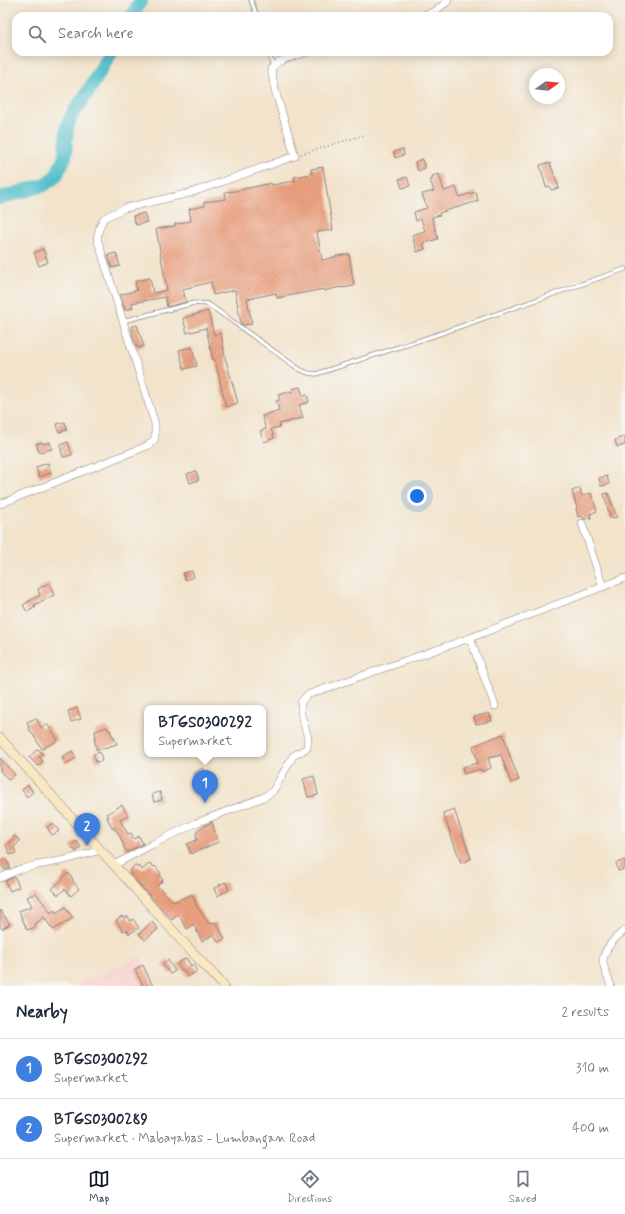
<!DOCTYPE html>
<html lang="en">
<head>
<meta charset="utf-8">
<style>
  :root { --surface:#fff; --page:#f2f2f3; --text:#1f2937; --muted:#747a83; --line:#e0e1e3; --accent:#111827 }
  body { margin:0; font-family:Mynerve,sans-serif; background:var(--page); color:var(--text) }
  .compass { position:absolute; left:529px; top:68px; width:36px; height:36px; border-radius:50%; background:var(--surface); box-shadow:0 2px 10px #0003; rotate:75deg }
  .you { position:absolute; left:417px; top:496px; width:14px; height:14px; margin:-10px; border:3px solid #fff; border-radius:50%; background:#1a73e8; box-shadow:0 0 0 6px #1a73e833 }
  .badge { display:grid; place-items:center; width:26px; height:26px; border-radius:50%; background:var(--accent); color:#fff; font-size:13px; font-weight:700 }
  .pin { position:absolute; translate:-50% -33px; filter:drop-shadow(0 1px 2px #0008) }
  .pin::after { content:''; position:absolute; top:21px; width:14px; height:12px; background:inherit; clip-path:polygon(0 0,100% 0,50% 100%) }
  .popup { position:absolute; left:144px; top:705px; width:122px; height:52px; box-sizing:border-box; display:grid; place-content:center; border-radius:8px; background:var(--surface); filter:drop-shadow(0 1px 3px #0005); font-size:13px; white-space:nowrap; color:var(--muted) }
  .popup b { font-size:15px; color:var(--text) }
  .popup::after { content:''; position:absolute; left:50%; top:100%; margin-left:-8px; border:8px solid transparent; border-top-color:var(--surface) }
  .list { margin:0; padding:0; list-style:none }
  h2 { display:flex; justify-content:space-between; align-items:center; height:52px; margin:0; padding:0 16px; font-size:17px }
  h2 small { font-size:13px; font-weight:400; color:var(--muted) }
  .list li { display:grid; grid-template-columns:26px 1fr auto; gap:12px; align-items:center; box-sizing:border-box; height:60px; padding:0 16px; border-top:1px solid var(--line) }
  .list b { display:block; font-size:15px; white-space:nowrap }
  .list p { margin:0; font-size:13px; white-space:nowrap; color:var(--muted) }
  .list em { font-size:13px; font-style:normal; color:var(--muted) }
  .icon { flex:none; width:22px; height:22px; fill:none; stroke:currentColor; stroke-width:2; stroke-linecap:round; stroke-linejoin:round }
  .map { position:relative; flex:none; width:625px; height:986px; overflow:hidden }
  .search { position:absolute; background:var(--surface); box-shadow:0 2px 10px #0003; left:12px; right:12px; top:12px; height:44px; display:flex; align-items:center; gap:10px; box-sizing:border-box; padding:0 14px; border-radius:12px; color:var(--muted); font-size:15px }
  .sheet { height:172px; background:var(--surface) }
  nav { display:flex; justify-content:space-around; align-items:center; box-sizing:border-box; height:56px; border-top:1px solid var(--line); background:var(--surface); font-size:11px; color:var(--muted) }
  nav a { display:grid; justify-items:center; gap:2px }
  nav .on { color:var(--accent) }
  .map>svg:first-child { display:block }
</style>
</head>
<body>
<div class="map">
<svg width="625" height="986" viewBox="0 0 625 986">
  <defs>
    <pattern id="building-hatch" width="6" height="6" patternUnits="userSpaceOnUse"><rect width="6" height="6" fill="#eca281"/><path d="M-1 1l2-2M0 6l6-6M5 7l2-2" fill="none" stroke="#ca8b70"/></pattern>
  </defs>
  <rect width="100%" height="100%" fill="#f6f6f2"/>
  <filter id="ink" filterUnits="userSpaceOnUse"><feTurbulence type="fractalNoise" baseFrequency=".025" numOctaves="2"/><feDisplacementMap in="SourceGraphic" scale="8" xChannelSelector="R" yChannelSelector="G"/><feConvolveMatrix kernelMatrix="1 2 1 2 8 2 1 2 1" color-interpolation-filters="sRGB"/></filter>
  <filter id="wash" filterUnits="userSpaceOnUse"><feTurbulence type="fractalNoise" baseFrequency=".012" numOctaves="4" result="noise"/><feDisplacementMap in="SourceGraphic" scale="16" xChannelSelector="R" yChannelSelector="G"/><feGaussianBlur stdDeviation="0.9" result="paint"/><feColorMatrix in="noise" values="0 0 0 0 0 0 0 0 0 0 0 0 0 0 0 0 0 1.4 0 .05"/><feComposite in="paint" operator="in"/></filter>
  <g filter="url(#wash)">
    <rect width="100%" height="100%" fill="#f2e3ca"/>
    <path fill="#f7d0cc" d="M141 956 155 986H73Z"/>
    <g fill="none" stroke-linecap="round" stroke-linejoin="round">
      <path stroke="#52bfcb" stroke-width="14" d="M132 16 141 0
        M0 198 44 185 56 176 65 157 67 127 71 116 88 92 111 52"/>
    </g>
    <g id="blocks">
      <path fill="url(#building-hatch)" d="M403 149 404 155 395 158 394 152Z
        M422 159 425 168 418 171 415 162Z
        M547 163V164L550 163 559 188 551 190 550 186 546 187 540 165Z
        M323 167 333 230 317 232 322 260 336 257V256L349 254 354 286 341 288V287L324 291V289L277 298 276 293 247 299 252 324 244 325 241 324 235 290 213 295 211 282 183 289 186 302 167 307 165 297 132 303 133 308 125 310 120 295 137 290 135 281 150 278 153 293 167 290 156 229 175 226V224L191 221 189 209 205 206 204 202 226 199 225 192 236 191 271 183 272 185 295 181 294 177 312 174 311 169Z
        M439 174 444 191 456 187 459 197 476 192 478 201 439 213 440 215 432 217 438 239 423 243 425 249 417 252 412 235 425 231 421 219 416 221 414 212 427 208 422 194 434 191 430 180 433 179 432 176Z
        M407 177 410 186 402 188 399 179Z
        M144 213 147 222 136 225 133 216Z
        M43 249 48 262 39 266 34 253Z
        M116 253 120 266 112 268 108 255Z
        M208 311 214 335 221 333 225 357 238 403 226 407 215 360H213L206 328 187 333 183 318Z
        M137 325 144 346 137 348 132 334 133 333 131 327Z
        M192 347 197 366 184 369 179 350Z
        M300 387 303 396 307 395 309 402 299 405 303 418 279 424 280 427 271 429 274 438 264 442 260 431 266 429 262 416 279 410 276 401 280 400 278 395 293 391 292 389Z
        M65 422 67 430 59 432 57 424Z
        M625 436V445L617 447 615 440Z
        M42 442 43 444 50 442 52 449 39 452 36 444Z
        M68 442 72 455 63 457 60 445Z
        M48 463 51 473 39 477 36 467Z
        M196 471 199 480 190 483 187 474Z
        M607 476 609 484 601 486 599 478Z
        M580 488 582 496 591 493 597 511 590 514 591 518 585 519 583 518 582 516 578 517 576 509 577 508 572 491Z
        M608 493 617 517 610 518 604 494Z
        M192 571 194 577 185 580 183 573Z
        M49 583 54 595 34 605 36 607 27 612 23 605 40 595 38 589Z
        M77 708 81 719 71 722 68 711Z
        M489 713 492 721 476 724 474 717Z
        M36 718 41 728 47 724 58 740 42 749 32 733H31L27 722Z
        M107 727 108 730H110L112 736H113L117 744 97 750 94 738H96L95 731Z
        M503 734 511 759 519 780 511 783 501 755 488 758 491 768 482 772 481 769 464 774 462 767 478 763 473 746Z
        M38 749 43 754 39 757 43 761 38 766 29 757Z
        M72 751 76 758 66 764 62 757Z
        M100 752 102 761 96 762 93 754Z
        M0 758 15 775 9 780 0 771Z
        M202 768 207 777 198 783 193 774Z
        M314 776 318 795 308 797 303 779Z
        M28 785 33 792 27 797 22 790Z
        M160 792 162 800 154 802 152 794Z
        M122 805 128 816 120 820 128 834 131 833 134 839 139 836 143 844 127 852 123 846 124 845 118 833 114 828H112L107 817H109L107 814Z
        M454 809 471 859 461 863 443 813Z
        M212 822 218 842 191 854 187 844 197 840 196 833 198 832 197 830Z
        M53 823 59 831 52 835 47 827Z
        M15 836 20 841 14 847 16 853 10 855 6 845Z
        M76 841 81 847 76 852 71 846Z
        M5 858 9 864 10 868 5 870 0 864V862Z
        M625 860V869L618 871 616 863Z
        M150 863 154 867 155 866 161 873 159 875 163 880 157 886 174 902 192 894 197 907 209 924 211 923 212 924 216 922 225 939 218 942 214 934 202 941 193 924 187 929 178 914 172 920 130 874 132 872 130 870 135 865 137 868 139 866 142 870Z
        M68 873 73 879 72 880 79 889 71 896 65 889 58 895 52 889 63 879 62 878Z
        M15 877 19 887 10 891 5 881Z
        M226 882 229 890 217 896 214 888 220 886 219 885Z
        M36 893 51 913 54 910 56 913 65 907 73 918 53 930 44 917 35 924 36 927 27 930 19 911 32 906 27 897Z
        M0 910 10 924 2 929 0 926Z
        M122 916 124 918 128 916 130 921 133 919 139 928 129 934 127 930 123 931 116 920Z
        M152 922 158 929 145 940 139 934Z
        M186 958 191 966 193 964 197 971 188 977 183 969 181 970 177 964Z
        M168 960 175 971 170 974 162 964Z
        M143 965 147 974 153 986H143L135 969Z"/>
    </g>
  </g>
  <g filter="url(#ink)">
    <use href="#blocks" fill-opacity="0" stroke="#8a8282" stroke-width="1"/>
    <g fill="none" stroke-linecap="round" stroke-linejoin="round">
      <g stroke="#8a8282" stroke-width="5">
        <path id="service" d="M251 0 257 16
          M268 52 273 66
          M123 321 194 303 208 304 299 369 308 373 316 374 433 336 625 269"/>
      </g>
      <g stroke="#8a8282" stroke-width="8">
        <path id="minor" d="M422 16 435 11 447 2 448 0
          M0 504 147 446 155 439V424L97 238 100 226 104 218 125 208 190 193 295 156 275 90 271 69C278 58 296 56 308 52
          M582 523 603 587
          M470 638 495 706
          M114 865 153 844 196 823 264 797 273 791 293 756 307 748 308 738 301 714V702L307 695 470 638 625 578
          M0 878 18 870 33 866 65 860 101 850
          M611 986C609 980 603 967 603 961 604 949 616 937 625 930"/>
      </g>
      <g stroke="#8a8282" stroke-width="10">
        <path id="secondary" d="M0 738 183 942 224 986"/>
      </g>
      <path stroke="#8a8282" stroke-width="1.5" stroke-dasharray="1 3" stroke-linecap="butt" d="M301 154 364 135"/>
      <use href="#service" stroke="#fff" stroke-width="3.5"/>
      <use href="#minor" stroke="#fff" stroke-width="7"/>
      <use href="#secondary" stroke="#fae7c3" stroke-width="9"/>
    </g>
  </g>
</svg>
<svg class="compass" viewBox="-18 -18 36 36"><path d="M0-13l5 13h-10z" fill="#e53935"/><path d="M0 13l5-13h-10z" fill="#747a83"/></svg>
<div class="you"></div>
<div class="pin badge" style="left:205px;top:803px;background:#3f7fe0">1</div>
<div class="popup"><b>BTGS0300292</b>Supermarket</div>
<div class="pin badge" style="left:87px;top:846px;background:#3f7fe0">2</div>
<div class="search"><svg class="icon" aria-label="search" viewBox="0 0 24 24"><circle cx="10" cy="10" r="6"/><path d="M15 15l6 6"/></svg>Search here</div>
</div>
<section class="sheet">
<h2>Nearby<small>2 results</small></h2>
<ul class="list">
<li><span class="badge" style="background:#3f7fe0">1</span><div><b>BTGS0300292</b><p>Supermarket</p></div><em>310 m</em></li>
<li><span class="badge" style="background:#3f7fe0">2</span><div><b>BTGS0300289</b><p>Supermarket · Mabayabas - Lumbangan Road</p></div><em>400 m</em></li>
</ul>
</section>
<nav>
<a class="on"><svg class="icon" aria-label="map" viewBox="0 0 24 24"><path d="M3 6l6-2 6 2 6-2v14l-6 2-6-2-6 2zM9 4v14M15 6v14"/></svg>Map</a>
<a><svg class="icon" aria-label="directions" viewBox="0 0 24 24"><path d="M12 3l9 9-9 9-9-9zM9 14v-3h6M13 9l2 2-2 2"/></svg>Directions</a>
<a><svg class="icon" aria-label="saved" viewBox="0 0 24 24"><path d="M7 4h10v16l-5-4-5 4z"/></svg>Saved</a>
</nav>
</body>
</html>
